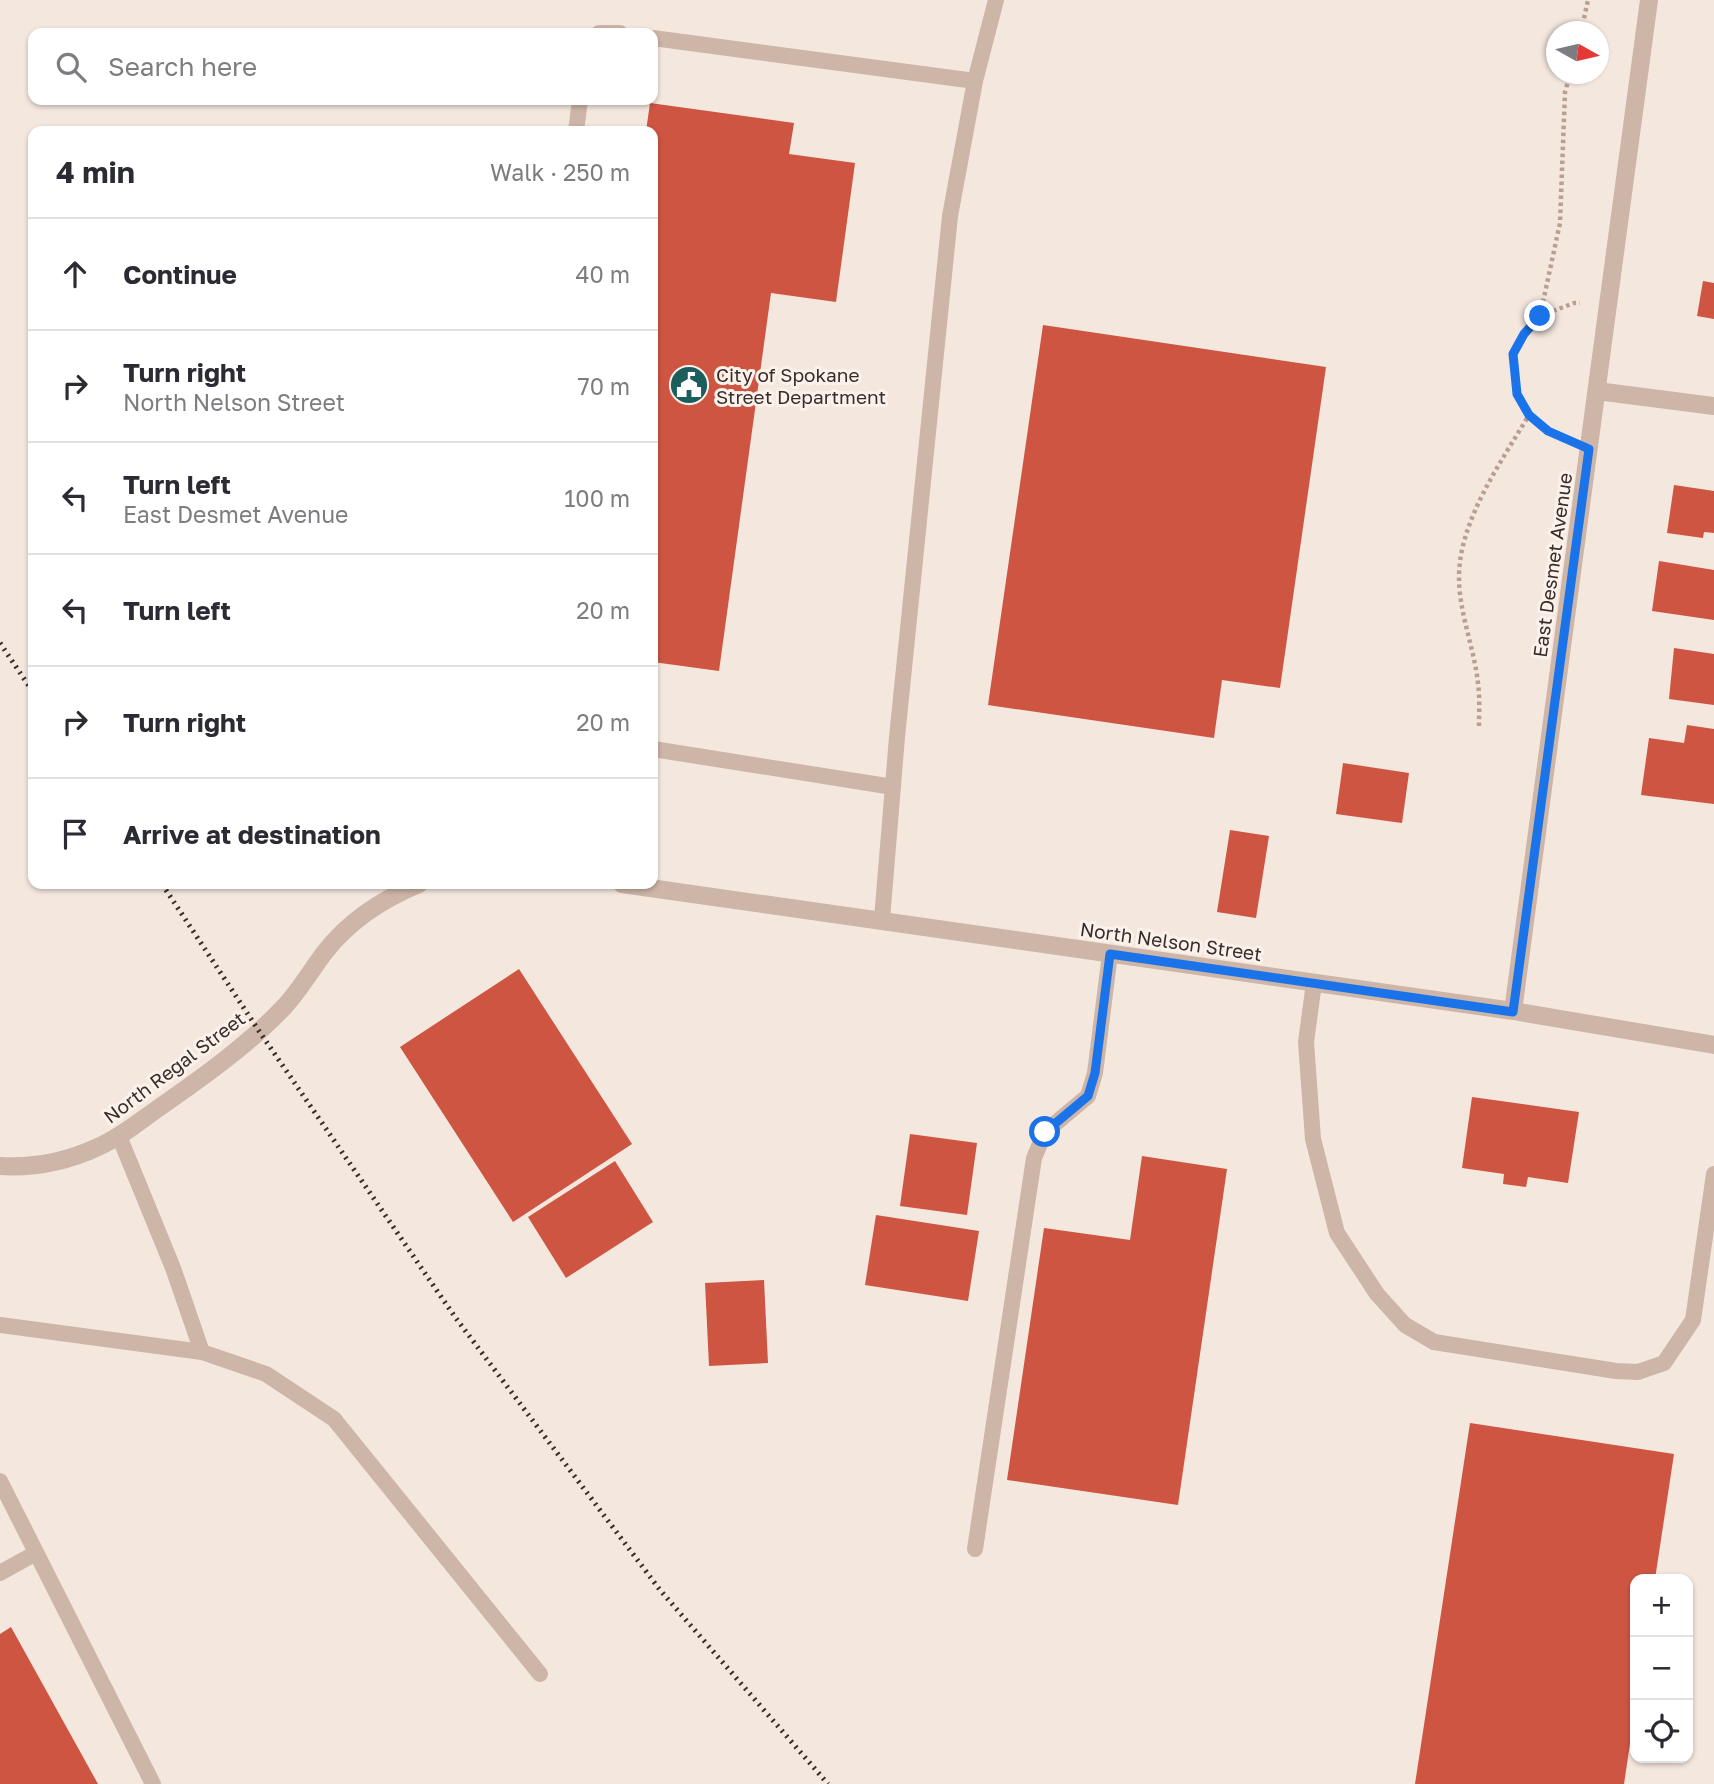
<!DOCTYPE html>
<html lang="en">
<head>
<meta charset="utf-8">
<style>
  :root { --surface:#fff; --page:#f2f2f3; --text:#2b2b33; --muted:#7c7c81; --line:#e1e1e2 }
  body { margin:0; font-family:"Golos Text",sans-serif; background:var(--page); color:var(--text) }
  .controls { position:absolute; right:21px; bottom:21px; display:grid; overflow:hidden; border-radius:14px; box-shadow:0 2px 5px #0004 }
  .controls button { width:63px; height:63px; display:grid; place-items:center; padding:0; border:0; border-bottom:2px solid var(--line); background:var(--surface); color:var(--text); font:35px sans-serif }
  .compass { position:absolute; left:1546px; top:21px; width:63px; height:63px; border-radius:50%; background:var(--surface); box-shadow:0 2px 5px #0004; rotate:98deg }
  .stop { position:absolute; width:21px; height:21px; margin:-16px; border:5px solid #1a73e8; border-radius:50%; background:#fff }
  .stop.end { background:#1a73e8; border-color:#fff; box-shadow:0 2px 7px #0008 }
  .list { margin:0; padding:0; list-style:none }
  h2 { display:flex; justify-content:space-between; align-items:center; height:91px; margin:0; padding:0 28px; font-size:30px }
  h2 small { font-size:23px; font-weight:400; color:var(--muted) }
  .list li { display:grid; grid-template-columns:46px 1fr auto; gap:21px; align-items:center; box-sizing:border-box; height:112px; padding:0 28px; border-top:2px solid var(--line) }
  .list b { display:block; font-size:26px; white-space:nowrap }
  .list p { margin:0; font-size:23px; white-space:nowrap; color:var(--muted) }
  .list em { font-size:23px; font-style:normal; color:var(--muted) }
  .icon { flex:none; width:38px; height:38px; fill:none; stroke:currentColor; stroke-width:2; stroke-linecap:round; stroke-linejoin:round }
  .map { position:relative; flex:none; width:1714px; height:1784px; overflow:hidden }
  .search { position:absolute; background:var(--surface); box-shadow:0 2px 5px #0004; left:28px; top:28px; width:630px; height:77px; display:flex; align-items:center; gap:18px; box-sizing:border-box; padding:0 24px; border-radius:14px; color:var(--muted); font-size:26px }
  .panel { position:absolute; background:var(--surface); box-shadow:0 2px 5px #0004; left:28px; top:126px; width:630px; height:763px; border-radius:14px }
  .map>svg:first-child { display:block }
</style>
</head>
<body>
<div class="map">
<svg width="1714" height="1784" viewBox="0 0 1714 1784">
  <rect width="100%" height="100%" fill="#f4e7de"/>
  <path fill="#cd5542" d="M650 103 794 123 789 154 855 163 836 302 771 293 719 671 653 662V131H646Z
    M1703 281 1714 283V319L1697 316Z
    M1043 325 1326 367 1280 688 1222 680 1214 738 988 705Z
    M1674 485 1714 491V533L1704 532 1703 538 1667 533Z
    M1659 561 1714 570V620L1652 611Z
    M1674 648 1714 654V705L1669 699Z
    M1687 725 1714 729V804L1641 795 1649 738 1684 743Z
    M1343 763 1409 773 1402 823 1336 814Z
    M1230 830 1269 836 1256 918 1217 912Z
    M519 969 632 1144 513 1222 400 1047Z
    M1472 1097 1579 1112 1568 1183 1528 1177 1526 1187 1503 1184 1504 1174 1462 1168Z
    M910 1134 977 1143 967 1215 900 1206Z
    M1142 1156 1227 1169 1178 1505 1007 1480 1044 1228 1130 1240Z
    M615 1161 653 1222 566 1278 528 1217Z
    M876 1215 979 1231 968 1301 865 1285Z
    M764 1280 768 1363 709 1366 705 1283Z
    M1470 1423 1674 1454 1655 1579H1635V1710L1624 1784H1415Z
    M11 1627 98 1784H0V1634Z"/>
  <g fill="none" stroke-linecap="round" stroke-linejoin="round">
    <path stroke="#b99f92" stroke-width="4.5" stroke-dasharray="3.5 3.5" stroke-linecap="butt" d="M1581 32 1588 0
      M1540 316 1574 303H1580
      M1529 415 1548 431 1563 437
      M1479 726C1479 712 1480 697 1478 683 1474 647 1459 613 1459 577 1459 521 1501 462 1529 415L1517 394 1513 354 1524 334 1540 316 1560 223 1565 92 1570 74"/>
    <path stroke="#cdb5a8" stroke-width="16" d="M599 33H620
      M653 38 975 81
      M576 131 580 100
      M653 749 893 787
      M882 919 897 737 950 216 975 81 996 0
      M1314 983 1306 1042 1313 1139 1337 1233 1377 1294 1405 1325 1434 1342 1616 1371 1638 1372 1664 1363 1693 1320 1714 1174
      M119 1136 173 1268 202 1352
      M0 1325 202 1352 266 1374 334 1419 540 1674
      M0 1481 153 1784
      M975 1549 1034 1158 1045 1132 1088 1096 1095 1073 1110 954
      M0 1573 36 1553"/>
    <path stroke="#cdb5a8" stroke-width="18" d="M1597 391 1714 406
      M622 884 1513 1011 1714 1045
      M1513 1011 1649 0
      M0 1166C33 1168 68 1161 98 1147 121 1137 140 1121 160 1107 203 1077 248 1045 284 1007 300 990 311 970 325 952 349 921 383 899 419 884"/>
    <path stroke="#3a2c29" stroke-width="5" stroke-dasharray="2 5" stroke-linecap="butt" d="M0 643 33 692
      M162 884 259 1031 455 1317 660 1590 828 1784"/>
  </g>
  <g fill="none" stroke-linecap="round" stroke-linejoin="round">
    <path stroke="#1a73e8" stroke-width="9" d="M1045 1132 1088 1096 1095 1073 1110 954 1513 1012 1589 449 1548 431 1529 415 1517 394 1513 354 1524 334 1540 316"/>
  </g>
  <defs>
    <g id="civic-disc" transform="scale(2.0125)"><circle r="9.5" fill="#1b5e5c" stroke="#fbf2eb"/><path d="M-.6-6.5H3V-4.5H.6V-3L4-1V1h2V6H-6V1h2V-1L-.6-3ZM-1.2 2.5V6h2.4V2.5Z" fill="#fff"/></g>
  </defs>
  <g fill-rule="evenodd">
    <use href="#civic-disc" x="689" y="385"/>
  </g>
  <g text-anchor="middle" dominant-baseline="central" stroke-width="6" stroke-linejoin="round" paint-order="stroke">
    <g font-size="19" fill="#3a2c29" stroke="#fbf2eb" text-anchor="start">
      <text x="716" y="374">City of Spokane<tspan x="716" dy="22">Street Department</tspan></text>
    </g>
    <g font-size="19" fill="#3a2c29" stroke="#fbf2eb">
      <text transform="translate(1552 565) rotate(-82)">East Desmet Avenue</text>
      <text transform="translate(1171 941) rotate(8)">North Nelson Street</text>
      <text transform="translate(174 1067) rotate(-37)">North Regal Street</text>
    </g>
  </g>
</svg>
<div class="controls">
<button>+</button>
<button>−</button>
<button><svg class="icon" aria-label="locate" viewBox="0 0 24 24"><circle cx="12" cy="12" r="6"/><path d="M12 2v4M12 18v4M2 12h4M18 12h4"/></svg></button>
</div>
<svg class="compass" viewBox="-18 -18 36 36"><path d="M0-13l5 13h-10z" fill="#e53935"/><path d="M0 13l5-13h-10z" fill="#7c7c81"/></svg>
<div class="stop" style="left:1045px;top:1132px"></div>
<div class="stop end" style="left:1540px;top:316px"></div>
<div class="search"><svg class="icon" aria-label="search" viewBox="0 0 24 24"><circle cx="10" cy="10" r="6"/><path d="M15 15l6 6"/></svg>Search here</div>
<section class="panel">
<h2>4 min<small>Walk · 250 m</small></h2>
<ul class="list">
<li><svg class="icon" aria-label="ahead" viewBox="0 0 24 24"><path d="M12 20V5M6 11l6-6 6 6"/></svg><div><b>Continue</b></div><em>40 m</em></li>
<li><svg class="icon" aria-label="right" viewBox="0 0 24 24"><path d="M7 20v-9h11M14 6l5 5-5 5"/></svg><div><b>Turn right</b><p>North Nelson Street</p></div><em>70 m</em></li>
<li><svg class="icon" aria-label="left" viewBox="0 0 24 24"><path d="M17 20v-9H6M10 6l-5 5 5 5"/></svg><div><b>Turn left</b><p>East Desmet Avenue</p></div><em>100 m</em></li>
<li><svg class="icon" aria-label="left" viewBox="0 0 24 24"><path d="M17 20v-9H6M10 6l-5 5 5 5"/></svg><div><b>Turn left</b></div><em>20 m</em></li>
<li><svg class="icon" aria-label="right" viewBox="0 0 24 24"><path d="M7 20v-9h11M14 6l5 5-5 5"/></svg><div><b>Turn right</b></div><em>20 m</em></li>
<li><svg class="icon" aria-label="arrive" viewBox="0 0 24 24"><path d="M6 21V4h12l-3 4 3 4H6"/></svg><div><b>Arrive at destination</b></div></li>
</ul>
</section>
</div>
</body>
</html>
